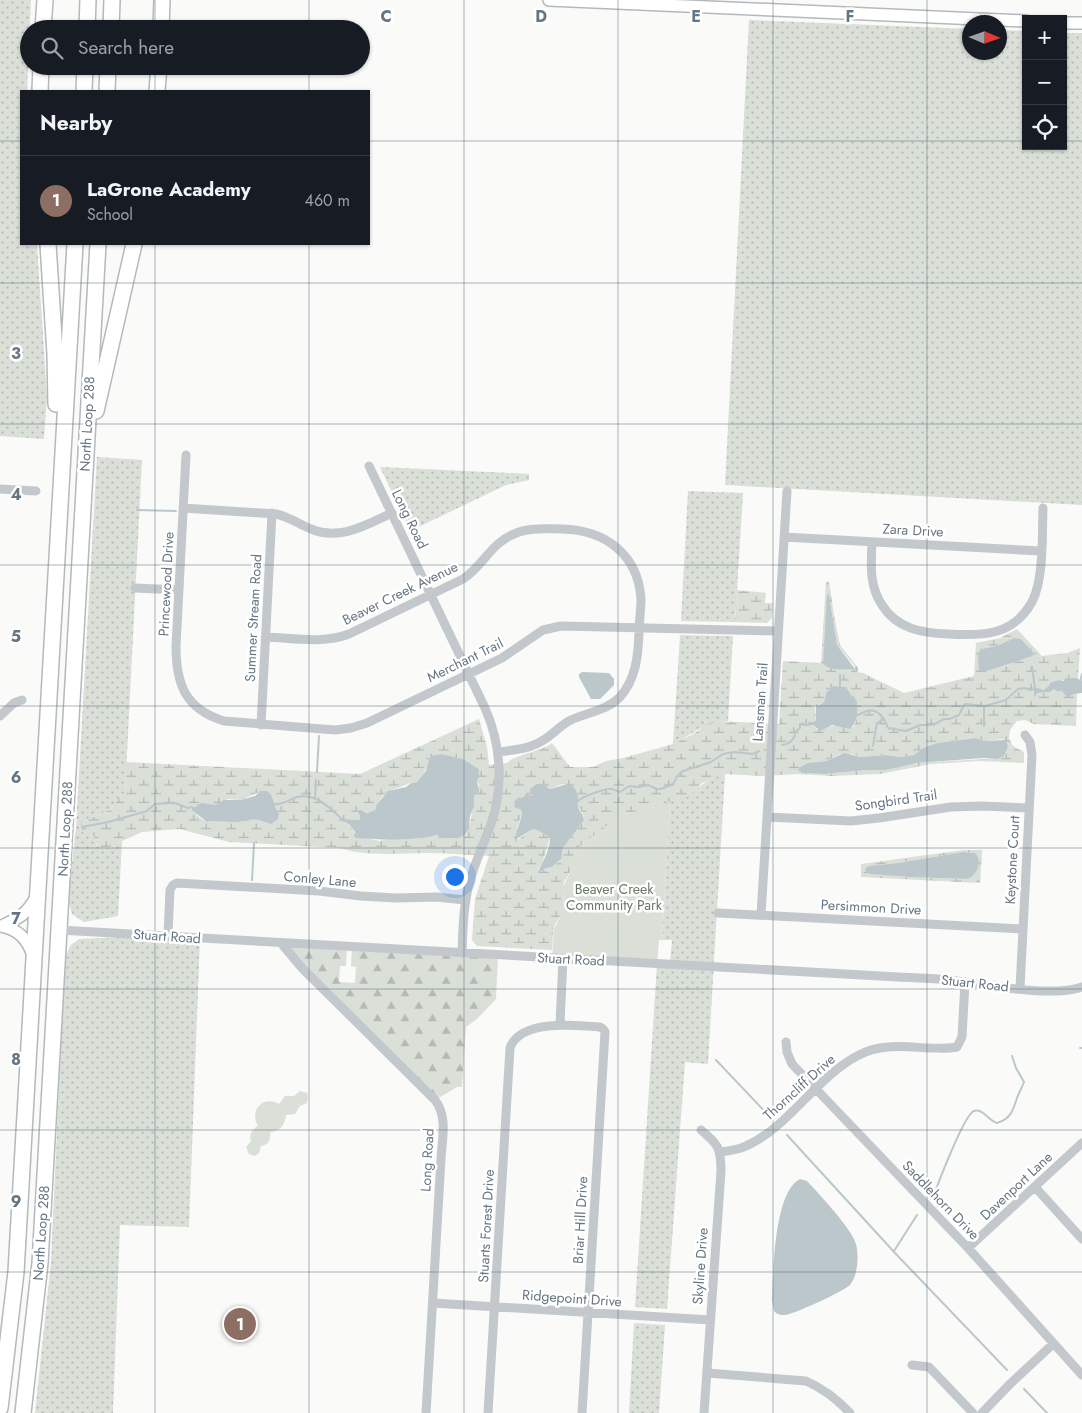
<!DOCTYPE html>
<html lang="en">
<head>
<meta charset="utf-8">
<style>
  :root { --surface:#171b24; --page:#242831; --text:#f1f3f6; --muted:#9ea1a6; --line:#363941; --accent:#e4572e }
  body { margin:0; font-family:Jost,sans-serif; background:var(--page); color:var(--text) }
  .controls { position:absolute; right:15px; top:15px; display:grid; overflow:hidden; border-radius:0px; box-shadow:0 1px 4px #0004 }
  .controls button { width:45px; height:45px; display:grid; place-items:center; padding:0; border:0; border-bottom:1px solid var(--line); background:var(--surface); color:var(--text); font:25px sans-serif }
  .compass { position:absolute; left:962px; top:15px; width:45px; height:45px; border-radius:50%; background:var(--surface); box-shadow:0 1px 4px #0004; rotate:92deg }
  .you { position:absolute; left:454px; top:876px; width:18px; height:18px; margin:-12px; border:4px solid #fff; border-radius:50%; background:#1a73e8; box-shadow:0 0 0 8px #1a73e833 }
  .badge { display:grid; place-items:center; width:32px; height:32px; border-radius:50%; background:var(--accent); color:#fff; font-size:16px; font-weight:700 }
  .pin { position:absolute; translate:-50% -50%; border:2px solid #fff; box-shadow:0 1px 5px #0006 }
  .list { margin:0; padding:0; list-style:none }
  h2 { display:flex; justify-content:space-between; align-items:center; height:65px; margin:0; padding:0 20px; font-size:21px }
  h2 small { font-size:16px; font-weight:400; color:var(--muted) }
  .list li { display:grid; grid-template-columns:32px 1fr auto; gap:15px; align-items:center; box-sizing:border-box; height:90px; padding:0 20px; border-top:1px solid var(--line) }
  .list b { display:block; font-size:19px; white-space:nowrap }
  .list p { margin:0; font-size:16px; white-space:nowrap; color:var(--muted) }
  .list em { font-size:16px; font-style:normal; color:var(--muted) }
  .icon { flex:none; width:28px; height:28px; fill:none; stroke:currentColor; stroke-width:2; stroke-linecap:round; stroke-linejoin:round }
  .map { position:relative; flex:none; width:1082px; height:1413px; overflow:hidden }
  .search { position:absolute; background:var(--surface); box-shadow:0 1px 4px #0004; left:20px; top:20px; width:350px; height:55px; display:flex; align-items:center; gap:12px; box-sizing:border-box; padding:0 18px; border-radius:28px; color:var(--muted); font-size:19px }
  .panel { position:absolute; background:var(--surface); box-shadow:0 1px 4px #0004; left:20px; top:90px; width:350px; height:155px; border-radius:0px }
  .map>svg:first-child { display:block }
</style>
</head>
<body>
<div class="map">
<svg width="1082" height="1413" viewBox="0 0 1082 1413">
  <defs>
    <pattern id="grass-dots" width="8" height="8" patternUnits="userSpaceOnUse" patternTransform="scale(1.25)"><rect width="8" height="8" fill="#dadfd7"/><path d="M2 2h.1M6 6h.1" fill="none" stroke="#b4b9b4" stroke-width="1.8" stroke-linecap="round"/></pattern>
    <pattern id="forest-firs" width="22" height="20" patternUnits="userSpaceOnUse" patternTransform="scale(1.25)"><rect width="22" height="20" fill="#dadfd7"/><path d="M5 1l3.5 6h-7zM16 11l3.5 6h-7z" fill="#b4b9b4"/></pattern>
    <pattern id="wetland-marsh" width="20" height="14" patternUnits="userSpaceOnUse" patternTransform="scale(1.25)"><rect width="20" height="14" fill="#dadfd7"/><path d="M1 5h8M5 5V1M11 12h8M15 12V8" fill="none" stroke="#b4b9b4"/></pattern>
  </defs>
  <rect width="100%" height="100%" fill="#fafaf8"/>
  <path fill="url(#grass-dots)" d="M0 0H31L27 91H21V244H37L47 397 44 439 0 436Z
    M749 20 969 29 970 52H1000V30L1026 31V146H1063V33H1082V505L725 485Z
    M97 457 142 460 125 793 121 795 111 809 81 823 82 832 89 833 95 837 96 845 108 848 114 844 122 842 118 916 84 922 72 914 68 900 76 827Z
    M380 467 529 474V480L506 485 410 531Z
    M688 491 743 493 735 622 681 621Z
    M680 635 733 636 728 721C706 720 692 735 673 744Z
    M725 774 708 1064 685 1062 667 1309 635 1307 657 964H670L672 940H662L670 801C673 800 678 800 682 798 697 792 707 776 725 774Z
    M168 935 200 938 189 1227 120 1225 113 1413H35L51 1262 65 956 71 945 79 939Z
    M634 1323 665 1325 659 1413H629Z"/>
  <path fill="url(#forest-firs)" d="M281 943 347 947 346 966H340L339 982 355 983 356 967 351 966 352 947 498 955 496 999 477 1019 466 1027 462 1087H457L435 1100Z"/>
  <path fill="url(#wetland-marsh)" fill-rule="evenodd" d="M826 581 829 582 834 615 840 645 859 669 857 672 863 673 904 693 974 676 976 643 1000 638 1017 629 1042 656 1067 653 1080 648 1078 680 1077 678 1057 681 1044 690 1038 688 1031 689 1034 691 1035 696 1037 693 1050 692 1054 689 1056 691H1062L1077 694 1076 726 1034 724 1025 720 1017 721 1010 730 1009 738 1013 746 1024 752V763L980 761 964 762 931 764 880 774 831 776 798 774 762 776 725 774 718 776 702 783 690 796 656 807 617 816 603 830 584 842 576 853 571 870 564 882 563 893 564 905 561 915 555 924 553 935 552 950 477 946 472 940 475 899 489 856C468 855 448 853 427 853 397 853 369 857 339 848L229 842 180 829 142 832 105 849 99 848C91 838 100 835 82 832L81 823 111 809 121 795 125 793 126 762 360 774 479 719 487 747 489 765 507 763C516 754 538 753 552 743L570 767H593L606 761 623 758 673 744 695 733 705 725 717 721 779 724 783 661 821 663ZM829 594 837 645 853 664 855 667 854 670 842 668 835 669ZM1014 638 1021 639 1034 653 1033 656 987 671H979L981 649 997 646ZM833 686C843 686 847 687 851 695L855 697C857 707 860 717 853 727 840 727 830 723 819 731L813 725 804 724 814 722 816 720 815 706 824 702 826 693ZM976 738 985 741 1003 739 1007 748 1001 758 917 763 886 770H867L824 774 802 773 808 763 826 761 840 754H852L861 757 885 755 901 757 914 755 923 748 937 743ZM442 754 463 759 479 769V777L477 781 479 785C477 790 474 795 473 800 472 811 471 825 466 835 456 837 445 840 437 835L426 837 391 838 380 841 365 838 355 834 351 826 344 822V819L360 820V816L357 811C365 813 368 813 375 810 382 789 393 791 410 783 415 781 413 784 418 781 426 773 427 764 434 755ZM536 784 549 789 563 784 573 787 577 792 578 806 584 816V820C577 827 572 837 565 845 562 849 563 853 561 857 558 866 547 870 538 870L542 864 550 838 539 831 533 829 517 840V828L522 813 521 810 514 807 515 801 532 796 531 791 532 787ZM269 792 274 807 279 813 268 823 263 820 252 819 231 822 219 820 207 822 199 817 194 811 197 805H216L228 799 240 800 257 793Z
    M737 590 766 593 765 603H773L772 618 767 623 735 622Z
    M964 850H982L980 883 861 877V864ZM963 852 975 853C983 860 978 875 968 879L910 877 867 873 878 865 898 863Z"/>
  <path fill="#dadfd7" d="M670 801 662 940H659L657 964 552 958 554 929 561 915 564 905 563 887 571 870 573 859 580 846 589 838 603 830 617 816 656 807Z
    M300 1091 307 1093 308 1097 307 1103 300 1106 295 1114 286 1115C285 1125 280 1131 270 1132 271 1139 269 1145 261 1146L259 1153 255 1156 249 1154 246 1147 251 1141C249 1134 252 1129 258 1126 249 1110 263 1095 279 1104L285 1096H294Z"/>
  <path fill="#bbc7cb" d="M829 594 837 645 855 669 854 670C843 668 832 672 823 664L827 596Z
    M1014 638 1021 639 1034 653 1033 656 987 671H979L978 654 981 649 997 646Z
    M582 672 609 673 614 679V685L600 699H591L579 677V674Z
    M1067 678H1077L1081 681 1082 679V693L1074 694 1067 697 1062 691H1056L1054 689 1050 692 1037 693 1035 697 1034 696V691L1030 689 1038 688 1044 690 1050 685V683L1059 680 1063 681Z
    M833 686 846 687 851 695 855 697C858 709 860 719 850 729L832 725 818 732V729L813 725 805 726V723L807 724 809 722H814L816 720V704L819 705 824 702 826 693Z
    M976 738 985 741 1005 740 1008 746 1004 756 998 759 983 758 917 763 886 770H867L824 774 802 773 798 770 800 767 808 763 826 761 844 753 861 757 885 755 901 757 914 755 923 748 937 743Z
    M442 754 463 759 479 769V777L477 781 479 792 474 796V806L470 816 469 829 465 835 458 838H441L437 835C412 841 381 840 356 838L354 836 355 832 350 825 343 821 344 819 360 820V816L357 811 360 810 367 813 375 810 377 804 388 791 406 787 411 783 417 782 426 771 428 763 431 757 434 755Z
    M536 784 545 785 549 789C559 788 572 778 577 793 579 797 577 802 578 806 579 812 584 814 584 820L563 848 561 859 552 867 544 869 539 873 538 872C543 862 550 849 550 838L539 831 533 829 518 838 515 843C515 831 520 824 522 813L521 810 514 807 515 800 524 797 526 794 532 796 530 789Z
    M260 791H267C275 796 272 806 279 813L278 819 271 824C249 815 251 822 231 822 222 822 216 820 207 822L192 810V807H196L197 805 202 803 215 805 224 800H240L255 796Z
    M963 852 975 853C983 860 978 875 968 879L910 877 871 874 867 873 865 870 866 868 869 866 898 863Z
    M800 1179 807 1181C819 1194 852 1229 856 1244 859 1256 858 1275 850 1285 844 1291 793 1315 784 1315 779 1315 777 1314 774 1311L772 1300C773 1274 774 1191 800 1179Z"/>
  <g fill="none" stroke-linecap="round" stroke-linejoin="round">
    <path stroke="#bbc7cb" stroke-width="2" d="M137 510 176 511
      M1032 667 1035 689
      M1080 682 1082 674
      M840 687V675
      M984 707V726
      M855 716C860 715 863 712 867 711 879 708 885 720 888 728L906 731 920 725H933L944 719H949L959 715 964 705 966 704 985 706 1006 700 1018 689 1024 688 1031 690
      M782 745C790 744 795 739 795 732L800 728V724L805 725
      M873 746 877 723 884 719
      M317 772 319 736
      M315 799 316 780
      M577 802C581 797 605 788 612 789 615 790 617 791 620 792L629 786 639 787 648 785 657 789H661L673 784 678 775 683 771 711 762 723 754 734 752 753 754 759 751
      M271 804C282 805 287 801 297 797 316 792 332 810 344 821
      M82 827 108 822 147 811 155 804 175 803 188 808 192 807
      M252 880 254 843
      M1080 1048H1082
      M716 1060 771 1118
      M787 1135 895 1253 1007 1370
      M934 1194C939 1182 964 1114 974 1111 983 1108 989 1121 997 1123 1011 1119 1013 1110 1017 1098 1019 1093 1022 1087 1024 1082L1016 1068 1012 1056
      M894 1251 917 1215
      M1024 1389 1047 1413"/>
    <g stroke="#b3babf" stroke-width="14">
      <path id="secondary" d="M549 0 1026 21
        M1063 23H1082
        M0 926C18 929 28 939 33 956
        M2 926C19 918 27 914 36 897"/>
    </g>
    <g stroke="#b4b9bd" stroke-width="18">
      <path id="highway" d="M43 29 45 0
        M87 29 88 0
        M111 29 112 0
        M161 29 162 0
        M40 91 41 66
        M84 91 85 66
        M107 91 108 66
        M157 91 159 66
        M48 244 55 354 56 404
        M96 411 134 244
        M0 1408 16 1272 75 244
        M23 1413 40 1263 98 244"/>
    </g>
    <path stroke="#c3c8cc" stroke-width="9" d="M186 455 176 646C176 684 185 709 224 721L335 730 351 728 367 723 502 658 543 630 561 626 778 631
      M369 466 485 708C501 744 504 786 491 824 484 844 474 863 469 885 463 907 463 930 462 953
      M0 489 36 491
      M183 508 276 514C289 517 299 524 311 529 340 541 366 525 392 513
      M784 537 1041 551
      M872 542C871 564 869 586 882 605 897 629 922 633 948 634 982 636 1013 636 1032 602 1044 579 1042 535 1043 508
      M135 588 179 590
      M266 637C293 638 323 644 349 634L463 579C483 566 491 543 514 534 529 527 546 529 562 529 605 530 638 554 641 599 641 610 639 622 639 633 638 656 636 679 620 697 605 712 586 712 569 721 560 726 553 734 545 739 531 749 514 750 498 752
      M0 716 14 703 22 700
      M261 725 272 513
      M767 817 851 821 879 818 951 807 983 806 1029 808
      M718 913 1023 929
      M761 915 787 491
      M59 930 898 977C915 978 931 978 948 980 983 984 1050 998 1082 987
      M168 935 170 890 173 885 177 883 319 891 361 896 396 898 436 897 465 900
      M281 943 302 968 435 1100C448 1117 442 1139 441 1159L426 1413
      M1020 988 1032 755 1030 742 1025 735
      M560 1024 563 959
      M786 1042 787 1052 792 1064 968 1248 1082 1375
      M701 1130C718 1144 721 1148 721 1171L704 1413
      M720 1152C729 1151 738 1150 746 1146 788 1128 817 1076 859 1055 881 1043 906 1047 930 1048 939 1048 948 1049 957 1047L962 1037 965 982
      M1035 1187 1082 1239
      M968 1248 1082 1143
      M433 1303 710 1320
      M912 1365 929 1367 973 1413
      M707 1373 806 1381C824 1389 837 1399 850 1413
      M488 1413 510 1048C520 1019 576 1025 600 1027L603 1029 605 1032 582 1413
      M982 1413 1010 1384 1053 1344"/>
    <use href="#secondary" stroke="#fff" stroke-width="11"/>
    <use href="#highway" stroke="#fff" stroke-width="15"/>
  </g>
  <path fill="none" stroke="#657683" stroke-width="1" stroke-opacity="0.55" d="M155 0V29M309 0V29M464 0V1413M618 0V1413M773 0V1413M927 0V1413M155 66V91M309 66V91M0 141H21M369 141H1026M1063 141H1082M155 244V1413M309 244V1413M0 283H1082M0 424H1082M0 565H1082M0 706H1082M0 848H1082M0 989H1082M0 1130H1082M0 1272H1082"/>
  <g text-anchor="middle" dominant-baseline="central" stroke-width="5" stroke-linejoin="round" paint-order="stroke">
    <g font-size="14" fill="#657683" stroke="#fff">
      <text transform="translate(87 424) rotate(-87)">North Loop 288</text>
      <text transform="translate(410 519) rotate(64)">Long Road</text>
      <text transform="translate(913 530) rotate(3)">Zara Drive</text>
      <text transform="translate(166 584) rotate(-87)">Princewood Drive</text>
      <text transform="translate(400 593) rotate(-26)">Beaver Creek Avenue</text>
      <text transform="translate(253 618) rotate(-87)">Summer Stream Road</text>
      <text transform="translate(465 660) rotate(-26)">Merchant Trail</text>
      <text transform="translate(760 702) rotate(-86)">Lansman Trail</text>
      <text transform="translate(896 800) rotate(-8)">Songbird Trail</text>
      <text transform="translate(65 829) rotate(-87)">North Loop 288</text>
      <text transform="translate(1012 860) rotate(-87)">Keystone Court</text>
      <text transform="translate(320 879) rotate(5)">Conley Lane</text>
      <text transform="translate(871 907) rotate(3)">Persimmon Drive</text>
      <text transform="translate(167 936) rotate(4)">Stuart Road</text>
      <text transform="translate(571 959) rotate(3)">Stuart Road</text>
      <text transform="translate(975 983) rotate(6)">Stuart Road</text>
      <text transform="translate(799 1087) rotate(-42)">Thorncliff Drive</text>
      <text transform="translate(427 1160) rotate(-87)">Long Road</text>
      <text transform="translate(1016 1186) rotate(-43)">Davenport Lane</text>
      <text transform="translate(941 1200) rotate(46)">Saddlehorn Drive</text>
      <text transform="translate(580 1220) rotate(-87)">Briar Hill Drive</text>
      <text transform="translate(486 1226) rotate(-87)">Stuarts Forest Drive</text>
      <text transform="translate(41 1233) rotate(-86)">North Loop 288</text>
      <text transform="translate(700 1266) rotate(-86)">Skyline Drive</text>
      <text transform="translate(572 1298) rotate(4)">Ridgepoint Drive</text>
    </g>
    <g font-size="14" fill="#687a64" stroke="#fff">
      <text x="614" y="889">Beaver Creek<tspan x="614" dy="16">Community Park</tspan></text>
    </g>
  </g>
  <g font-size="16" text-anchor="middle" font-weight="bold" fill="#657683" stroke="#fff" stroke-width="5" stroke-linejoin="round" paint-order="stroke">
    <text x="386" y="22">C</text>
    <text x="541" y="22">D</text>
    <text x="696" y="22">E</text>
    <text x="850" y="22">F</text>
    <text x="16" y="359">3</text>
    <text x="16" y="500">4</text>
    <text x="16" y="642">5</text>
    <text x="16" y="783">6</text>
    <text x="16" y="924">7</text>
    <text x="16" y="1065">8</text>
    <text x="16" y="1207">9</text>
  </g>
</svg>
<div class="controls">
<button>+</button>
<button>−</button>
<button><svg class="icon" aria-label="locate" viewBox="0 0 24 24"><circle cx="12" cy="12" r="6"/><path d="M12 2v4M12 18v4M2 12h4M18 12h4"/></svg></button>
</div>
<svg class="compass" viewBox="-18 -18 36 36"><path d="M0-13l5 13h-10z" fill="#e53935"/><path d="M0 13l5-13h-10z" fill="#9ea1a6"/></svg>
<div class="you"></div>
<div class="pin badge" style="left:240px;top:1324px;background:#8d6e63">1</div>
<div class="search"><svg class="icon" aria-label="search" viewBox="0 0 24 24"><circle cx="10" cy="10" r="6"/><path d="M15 15l6 6"/></svg>Search here</div>
<section class="panel">
<h2>Nearby<small></small></h2>
<ul class="list">
<li><span class="badge" style="background:#8d6e63">1</span><div><b>LaGrone Academy</b><p>School</p></div><em>460 m</em></li>
</ul>
</section>
</div>
</body>
</html>
